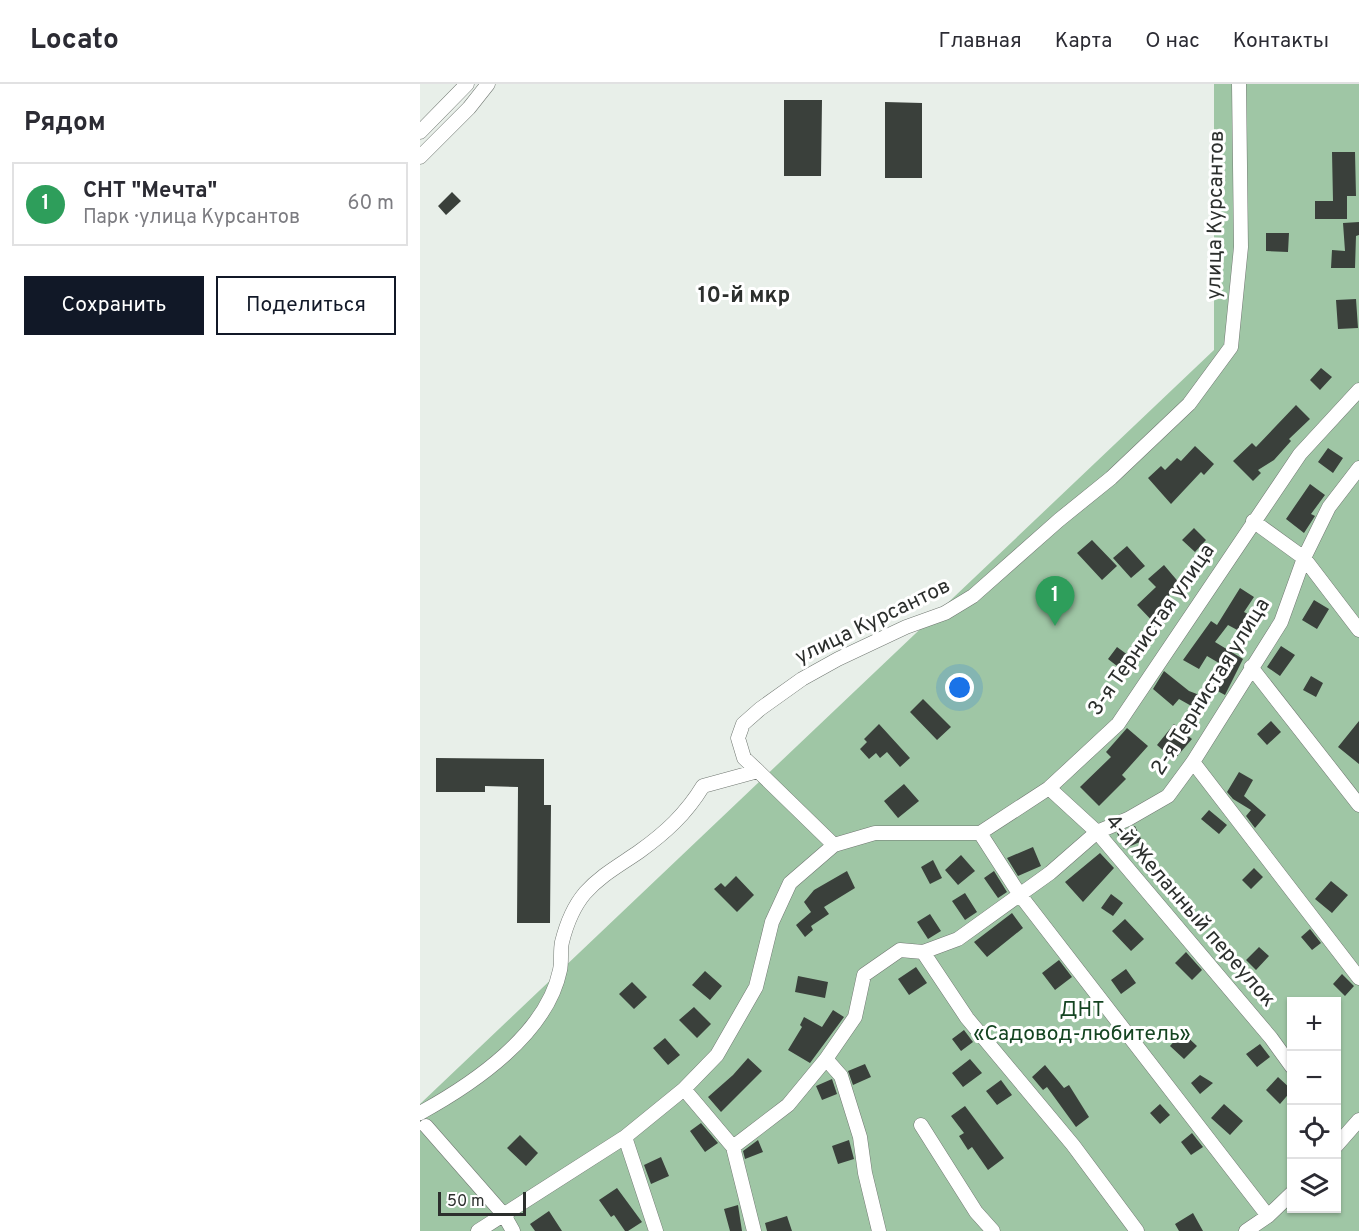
<!DOCTYPE html>
<html lang="ru">
<head>
<meta charset="utf-8">
<style>
  :root { --surface:#fff; --page:#f7f7f7; --text:#2b2b33; --muted:#7c7c81; --line:#e1e1e2; --accent:#111827 }
  body { margin:0; font-family:Overpass,sans-serif; background:var(--page); color:var(--text) }
  .controls { position:absolute; right:18px; bottom:18px; display:grid; overflow:hidden; border-radius:0px; box-shadow:0 2px 4px #0004 }
  .controls button { width:54px; height:54px; display:grid; place-items:center; padding:0; border:0; border-bottom:2px solid var(--line); background:var(--surface); color:var(--text); font:30px sans-serif }
  .scale { position:absolute; left:18px; bottom:15px; width:88px; box-sizing:border-box; padding-left:6px; border:3px solid #2c2f2d; border-top:0; font-size:16px; line-height:21px; white-space:nowrap; color:#2c2f2d; -webkit-text-stroke:4px #fff; paint-order:stroke }
  .you { position:absolute; left:540px; top:604px; width:21px; height:21px; margin:-15px; border:4px solid #fff; border-radius:50%; background:#1a73e8; box-shadow:0 0 0 9px #1a73e833 }
  .badge { display:grid; place-items:center; width:39px; height:39px; border-radius:50%; background:var(--accent); color:#fff; font-size:20px; font-weight:700 }
  .pin { position:absolute; translate:-50% -50px; filter:drop-shadow(0 2px 3px #0008) }
  .pin::after { content:''; position:absolute; top:32px; width:21px; height:18px; background:inherit; clip-path:polygon(0 0,100% 0,50% 100%) }
  .list { margin:0; padding:0; list-style:none }
  h2 { display:flex; justify-content:space-between; align-items:center; height:78px; margin:0; padding:0 24px; font-size:26px }
  h2 small { font-size:20px; font-weight:400; color:var(--muted) }
  .list li { display:grid; grid-template-columns:39px 1fr auto; gap:18px; align-items:center; box-sizing:border-box; height:84px; margin:0 12px 12px; padding:0 12px; border:2px solid var(--line); border-radius:0px }
  .list b { display:block; font-size:22px; white-space:nowrap }
  .list p { margin:0; font-size:20px; white-space:nowrap; color:var(--muted) }
  .list em { font-size:20px; font-style:normal; color:var(--muted) }
  .actions { display:flex; gap:12px; padding:18px 24px }
  .actions a { flex:1; padding:14px 0; border:2px solid var(--accent); border-radius:0px; text-align:center; font-size:21px; color:var(--accent) }
  .actions .main { background:var(--accent); color:#fff }
  .icon { flex:none; width:33px; height:33px; fill:none; stroke:currentColor; stroke-width:2; stroke-linecap:round; stroke-linejoin:round }
  .map { position:relative; flex:none; width:939px; height:1147px; overflow:hidden }
  header { display:flex; align-items:center; gap:36px; box-sizing:border-box; height:84px; padding:0 30px; background:var(--surface); border-bottom:2px solid var(--line) }
  header strong { font-size:28px }
  nav { display:flex; gap:33px; margin-inline-start:auto; font-size:21px }
  main { display:flex }
  aside { flex:1; background:var(--surface) }
  .map>svg:first-child { display:block }
</style>
</head>
<body>
<header>
<strong>Locato</strong>
<nav><a>Главная</a><a>Карта</a><a>О нас</a><a>Контакты</a></nav>
</header>
<main>
<aside>
<h2>Рядом<small></small></h2>
<ul class="list">
<li><span class="badge" style="background:#2e9e5b">1</span><div><b>СНТ &quot;Мечта&quot;</b><p>Парк · улица Курсантов</p></div><em>60 m</em></li>
</ul>
<div class="actions"><a class="main">Сохранить</a><a>Поделиться</a></div>
</aside>
<div class="map">
<svg width="939" height="1147" viewBox="0 0 939 1147">
  <rect width="100%" height="100%" fill="#e8efe9"/>
  <path fill="#9fc6a5" fill-rule="evenodd" d="M794 0H939V1147H0V1020L794 266ZM872 918H916V1124H872Z"/>
  <path fill="#3a403b" d="M364 16H402L401 92H364Z
    M465 18 502 19V94H465Z
    M912 68H935L936 112H927V135H895V117H913Z
    M32 108 41 117 26 131 18 122Z
    M939 138V151L936 152 935 184H911L912 166 925 167 923 139Z
    M846 149H869L868 168 846 167Z
    M936 215 938 244 918 245 916 216Z
    M901 284 912 293 900 306 890 296Z
    M876 321 890 335 869 355 871 357 854 376 838 386 841 389 833 397 813 377 832 359 836 363Z
    M775 362 794 380 784 391 781 388 751 420 728 394 741 382 745 386 757 374 761 377Z
    M908 364 923 374 913 389 898 378Z
    M890 400 905 411 891 430 895 432 884 449 866 435Z
    M774 444 786 456 775 468 762 456Z
    M672 456 697 482 682 496 657 469Z
    M707 462 725 482 711 494 693 474Z
    M744 481 761 501 741 519 753 531 739 544 717 521 736 503 728 495Z
    M820 504 834 513 824 528 832 532 823 549 808 541 795 558 823 575 805 611 792 604 804 582 787 572 779 585 763 576 791 537 797 541Z
    M894 516 909 525 897 545 882 536Z
    M861 562 875 571 860 592 847 583Z
    M697 563 716 577 706 589 688 575Z
    M744 587 769 607 782 612 775 624 759 615 753 622 733 605Z
    M891 592 903 599 896 613 883 606Z
    M503 615 531 643 517 656 490 628Z
    M851 637 861 648 847 661 837 650Z
    M939 637V680L918 663Z
    M459 640 490 674 480 683 467 668 460 674 456 669 449 675 440 665 447 658 444 655Z
    M754 640 772 655 754 676 737 661Z
    M707 644 728 662 702 691 706 695 679 722 660 703 691 673 686 668Z
    M16 674 124 675V721H131L130 839H97L98 703 65 702V708H16Z
    M819 688 833 696 824 712 846 731 835 744 826 732 831 726 813 715 807 708Z
    M484 700 499 717 478 734 464 717Z
    M789 726 807 741 799 750 781 735Z
    M715 742 722 757 704 765 697 749Z
    M613 763 621 782 598 792 587 774Z
    M680 769 694 784 663 818 645 798Z
    M541 771 555 787 538 801 525 786Z
    M513 776 522 794 510 800 501 783Z
    M834 784 843 793 831 805 822 796Z
    M427 787 435 804 404 823 409 830 391 842 393 846 385 853 376 841 391 828 384 818 394 806Z
    M574 787 587 808 578 814 564 794Z
    M316 792 334 811 317 828 294 805 301 799 305 803Z
    M911 797 928 811 912 829 895 815Z
    M545 809 557 828 545 836 532 817Z
    M691 810 703 819 693 832 681 824Z
    M592 829 603 844 567 873 554 858Z
    M510 830 521 847 508 855 497 838Z
    M705 835 724 855 711 867 692 847Z
    M890 845 901 859 892 866 881 853Z
    M839 863 849 872 836 886 826 876Z
    M766 868 782 886 772 896 755 879Z
    M639 876 652 893 635 906 622 889Z
    M496 883 507 899 489 911 478 895Z
    M706 885 716 899 701 910 691 896Z
    M285 887 302 902 290 916 272 901Z
    M922 890 934 902 925 912 913 900Z
    M378 892 408 898 405 914 375 908Z
    M212 898 227 913 214 925 199 910Z
    M274 923 291 940 277 954 259 936Z
    M413 926 424 933 390 979 368 966 382 943 380 941 384 933 402 943Z
    M544 946 553 958 541 967 532 955Z
    M762 948 777 962 764 975 750 962Z
    M245 954 260 971 248 981 233 964Z
    M840 960 850 973 837 983 826 970Z
    M328 974 342 987 301 1028 288 1013 313 991Z
    M550 975 562 989 543 1003 532 989Z
    M445 980 451 993 433 1001 428 987Z
    M625 981 644 1004 649 1001 669 1033 656 1043 627 1003 623 1006 612 993Z
    M780 991 793 999 780 1010 771 999Z
    M858 993 872 1006 860 1020 846 1006Z
    M412 995 417 1010 402 1016 396 1002Z
    M581 996 592 1011 577 1021 566 1007Z
    M740 1020 750 1031 740 1040 730 1029Z
    M804 1020 823 1037 810 1051 791 1034Z
    M545 1022 584 1074 568 1086 552 1063 548 1066 539 1052 544 1049 531 1032Z
    M281 1039 298 1059 285 1068 270 1047Z
    M772 1049 783 1063 771 1071 761 1058Z
    M100 1051 118 1069 106 1082 87 1064Z
    M338 1056 343 1068 325 1075 323 1067Z
    M429 1056 434 1075 418 1080 412 1062Z
    M241 1073 249 1092 231 1100 224 1081Z
    M197 1104 222 1138 208 1147H205L194 1131 191 1133 179 1116Z
    M318 1121 322 1147H310L304 1125Z
    M129 1127 142 1147H115L110 1140Z
    M773 1129 783 1147H759L755 1140Z
    M367 1132 372 1147H347L345 1139Z"/>
  <g fill="none" stroke-linecap="round" stroke-linejoin="round">
    <g stroke="#717872" stroke-width="15">
      <path id="minor" d="M0 48 47 0
        M0 73 49 24 68 0
        M833 437 884 474 939 546
        M831 583 939 721
        M773 678 939 894
        M338 687 414 761
        M629 704 677 748 851 954 872 983
        M560 749 600 811 848 1132
        M503 868 547 934 653 1061 717 1147
        M406 975 421 992 440 1053 445 1089 459 1147
        M264 1005 313 1063 334 1147
        M0 1029C53 1000 127 950 140 886 142 877 140 867 142 858 146 842 154 822 165 809 181 791 200 781 220 767 245 749 266 730 283 702L338 687 324 674 318 654 323 640 340 625 382 595 418 575 486 543 525 529 553 512 639 436 691 394 769 320 811 263 821 163 819 0
        M501 1041 556 1128 573 1147
        M6 1042 84 1131 93 1147
        M205 1053 236 1147
        M916 1062 939 1036
        M313 1063 368 1021 406 975 435 933 444 891 480 866 503 868 538 855 630 789 677 748 708 735 748 712 773 678 861 538 884 474 909 423 939 384
        M58 1147 205 1053 264 1005 297 971 336 903 352 838 370 799 414 761 455 749H560L629 704 698 640 880 370 939 306
        M826 1147 848 1132 872 1109"/>
    </g>
    <use href="#minor" stroke="#fff" stroke-width="14"/>
  </g>
  <g text-anchor="middle" dominant-baseline="central" stroke-width="6" stroke-linejoin="round" paint-order="stroke">
    <g font-size="21" fill="#2c2f2d" stroke="#fff">
      <text transform="translate(796 131) rotate(-89)">улица Курсантов</text>
      <text transform="translate(453 538) rotate(-26)">улица Курсантов</text>
      <text transform="translate(732 546) rotate(-55)">3-я Тернистая улица</text>
      <text transform="translate(791 603) rotate(-58)">2-я Тернистая улица</text>
      <text transform="translate(770 827) rotate(49)">4-й Желанный переулок</text>
    </g>
    <g font-size="21" fill="#144421" stroke="#fff">
      <text x="662" y="926">ДНТ<tspan x="662" dy="24">«Садовод-любитель»</tspan></text>
    </g>
    <g font-size="22" font-weight="bold" fill="#2c2f2d" stroke="#fff">
      <text x="324" y="212">10-й мкр</text>
    </g>
  </g>
</svg>
<div class="controls">
<button>+</button>
<button>−</button>
<button><svg class="icon" aria-label="locate" viewBox="0 0 24 24"><circle cx="12" cy="12" r="6"/><path d="M12 2v4M12 18v4M2 12h4M18 12h4"/></svg></button>
<button><svg class="icon" aria-label="layers" viewBox="0 0 24 24"><path d="M12 4l9 5-9 5-9-5zM3 14l9 5 9-5"/></svg></button>
</div>
<div class="scale">50 m</div>
<div class="you"></div>
<div class="pin badge" style="left:635px;top:542px;background:#2e9e5b">1</div>
</div>
</main>
</body>
</html>
